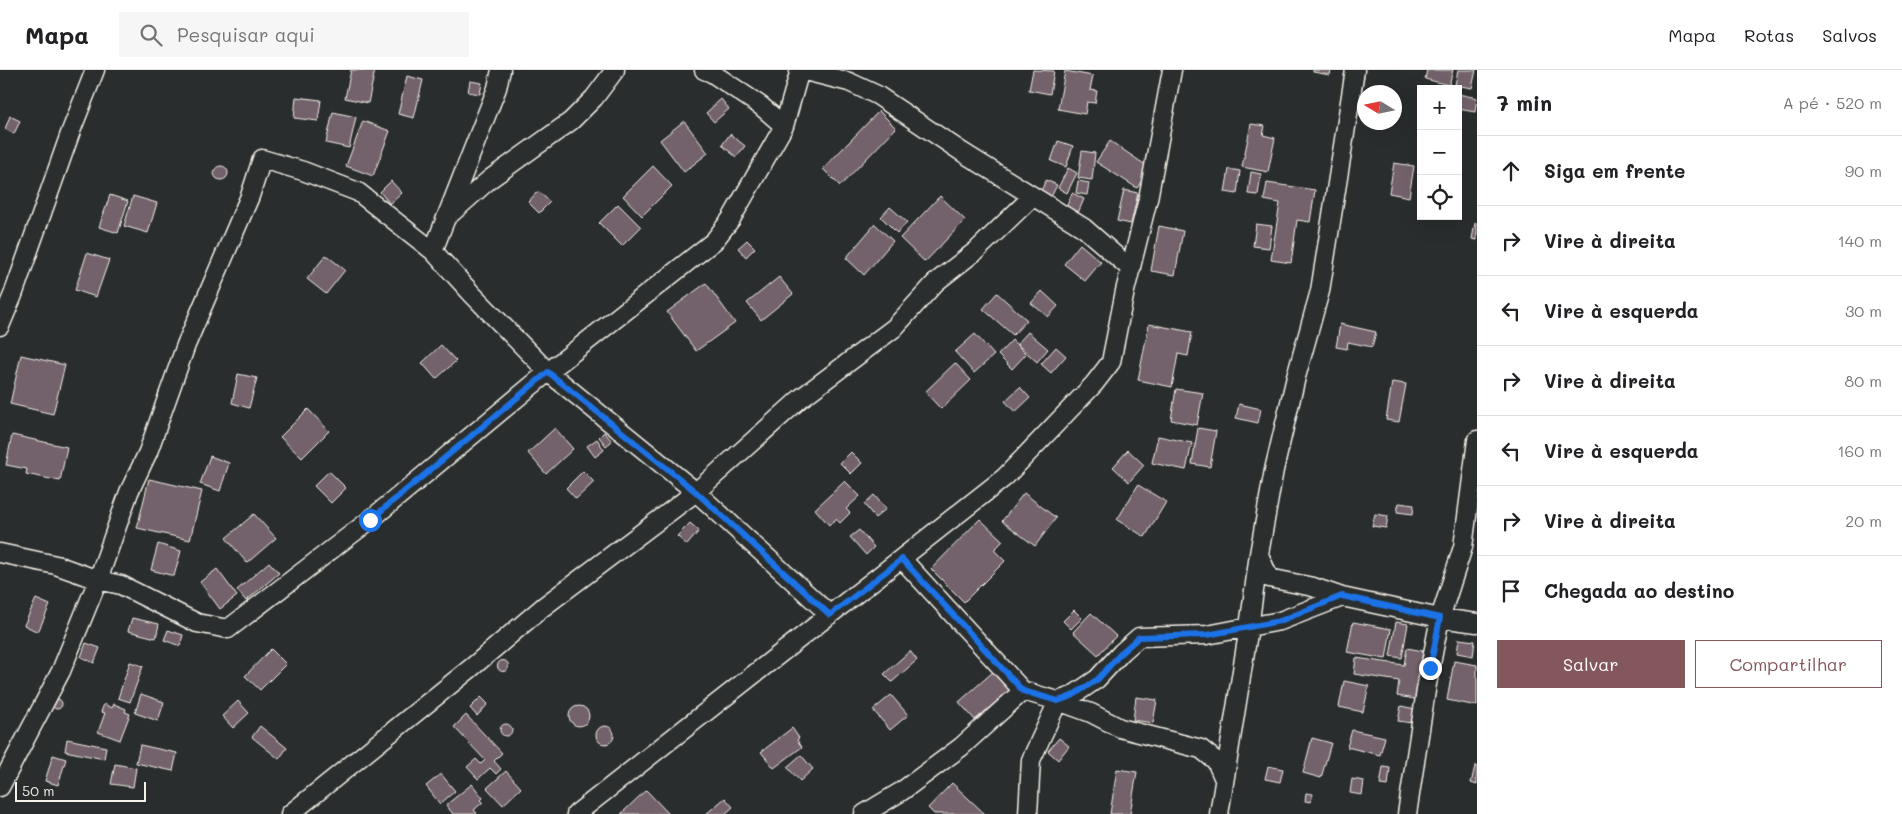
<!DOCTYPE html>
<html lang="pt">
<head>
<meta charset="utf-8">
<style>
  :root { --surface:#fff; --page:#f6f6f6; --text:#202124; --muted:#757577; --line:#e0e0e0; --accent:#84575d }
  body { margin:0; font-family:Mali,sans-serif; background:var(--page); color:var(--text) }
  .controls { position:absolute; right:15px; top:15px; display:grid; overflow:hidden; border-radius:0px; box-shadow:0 5px 20px #0002 }
  .controls button { width:45px; height:45px; display:grid; place-items:center; padding:0; border:0; border-bottom:1px solid var(--line); background:var(--surface); color:var(--text); font:25px sans-serif }
  .compass { position:absolute; left:1357px; top:15px; width:45px; height:45px; border-radius:50%; background:var(--surface); box-shadow:0 5px 20px #0002; rotate:280deg }
  .scale { position:absolute; left:15px; bottom:12px; width:131px; box-sizing:border-box; padding-left:5px; border:2px solid #f4f1e8; border-top:0; font-size:14px; line-height:18px; white-space:nowrap; color:#f4f1e8; -webkit-text-stroke:4px #2a2d2e; paint-order:stroke }
  .stop { position:absolute; width:15px; height:15px; margin:-11px; border:4px solid #1a73e8; border-radius:50%; background:#fff }
  .stop.end { background:#1a73e8; border-color:#fff; box-shadow:0 1px 5px #0008 }
  .list { margin:0; padding:0; list-style:none }
  h2 { display:flex; justify-content:space-between; align-items:center; height:65px; margin:0; padding:0 20px; font-size:21px }
  h2 small { font-size:16px; font-weight:400; color:var(--muted) }
  .list li { display:grid; grid-template-columns:32px 1fr auto; gap:15px; align-items:center; box-sizing:border-box; height:70px; padding:0 20px; border-top:1px solid var(--line) }
  .list b { display:block; font-size:19px; white-space:nowrap }
  .list em { font-size:16px; font-style:normal; color:var(--muted) }
  .actions { display:flex; gap:10px; padding:15px 20px }
  .actions a { flex:1; padding:11px 0; border:1px solid var(--accent); border-radius:0px; text-align:center; font-size:18px; color:var(--accent) }
  .actions .main { background:var(--accent); color:#fff }
  .icon { flex:none; width:28px; height:28px; fill:none; stroke:currentColor; stroke-width:2; stroke-linecap:round; stroke-linejoin:round }
  .map { position:relative; flex:none; width:1477px; height:744px; overflow:hidden }
  header { display:flex; align-items:center; gap:30px; box-sizing:border-box; height:70px; padding:0 25px; background:var(--surface); border-bottom:1px solid var(--line) }
  header strong { font-size:24px }
  nav { display:flex; gap:28px; margin-inline-start:auto; font-size:18px }
  .search { width:350px; height:45px; background:var(--page); display:flex; align-items:center; gap:12px; box-sizing:border-box; padding:0 18px; border-radius:0px; color:var(--muted); font-size:19px }
  main { display:flex }
  aside { flex:1; background:var(--surface) }
  .map>svg:first-child { display:block }
</style>
</head>
<body>
<header>
<strong>Mapa</strong>
<div class="search"><svg class="icon" aria-label="search" viewBox="0 0 24 24"><circle cx="10" cy="10" r="6"/><path d="M15 15l6 6"/></svg>Pesquisar aqui</div>
<nav><a>Mapa</a><a>Rotas</a><a>Salvos</a></nav>
</header>
<main>
<div class="map">
<svg width="1477" height="744" viewBox="0 0 1477 744">
  <rect width="100%" height="100%" fill="#2a2d2e"/>
  <filter id="ink" filterUnits="userSpaceOnUse"><feTurbulence type="fractalNoise" baseFrequency=".02" numOctaves="2"/><feDisplacementMap in="SourceGraphic" scale="10" xChannelSelector="R" yChannelSelector="G"/><feConvolveMatrix kernelMatrix="1 2 1 2 8 2 1 2 1" color-interpolation-filters="sRGB"/></filter>
  <g filter="url(#ink)">
    <path fill="#73626c" stroke="#f4f1e8" d="M351 0H375L368 33 345 28Z
      M1033 0 1054 1 1050 24 1029 20Z
      M1313 0H1331L1330 5 1313 2Z
      M1427 0H1453L1449 15 1425 9Z
      M1458 0H1476L1472 18 1455 15Z
      M1065 1 1093 6 1090 20 1097 21 1095 33 1087 32 1085 44 1058 39Z
      M407 6 423 10 414 48 398 44Z
      M470 11 482 13 480 24 468 22Z
      M1458 24 1477 28 1475 42 1458 39Z
      M296 27 321 30 318 51 294 48Z
      M721 29 729 39 714 52 706 43Z
      M879 41 896 58 840 116 823 99Z
      M333 42 356 47 349 78 326 73Z
      M10 46 20 51 14 64 5 59Z
      M363 51 390 61 373 106 346 96Z
      M684 51 708 83 684 102 660 70Z
      M1251 54 1265 56 1263 65 1275 68 1268 102 1242 97Z
      M730 64 745 76 736 87 722 75Z
      M1058 71 1073 76 1066 97 1051 91Z
      M1110 71 1150 98 1137 118 1096 92Z
      M1082 81 1095 83 1092 110 1078 108Z
      M1394 93 1414 96 1409 127 1389 123Z
      M653 96 672 116 642 146 623 126Z
      M214 103a7 7 0 1 1 14 0a7 7 0 1 1-14 0Z
      M1068 98 1077 103 1067 123 1058 118Z
      M1229 99 1240 101 1237 124 1225 122Z
      M1251 102 1261 104 1258 125 1248 124Z
      M1046 110 1057 115 1050 129 1039 125Z
      M391 111 402 123 390 134 380 122Z
      M1078 111 1089 113 1087 125 1076 123Z
      M1267 113 1315 120 1310 152 1297 150 1291 193 1271 190 1280 133 1264 130Z
      M1124 120 1138 123 1131 154 1117 151Z
      M538 121 550 132 539 143 528 132Z
      M1072 123 1084 129 1078 143 1066 138Z
      M110 125 128 131 118 163 99 157Z
      M133 126 157 133 148 163 124 156Z
      M940 126 965 150 925 192 900 168Z
      M618 134 641 157 622 176 599 153Z
      M890 137 907 152 897 163 881 147Z
      M1475 153H1477V170L1472 169Z
      M875 154 893 171 864 205 846 188Z
      M1256 154 1272 156 1269 178 1253 176Z
      M1159 156 1183 161 1175 205 1151 201Z
      M747 170 755 178 746 187 738 178Z
      M1080 174 1101 192 1085 211 1064 194Z
      M87 183 109 190 96 227 75 220Z
      M326 185 345 200 326 224 307 209Z
      M779 207 793 224 761 250 747 233Z
      M706 213 735 253 696 281 667 242Z
      M1042 221 1058 236 1048 247 1031 233Z
      M997 223 1027 250 1013 265 983 239Z
      M1149 254 1192 262 1188 286 1178 284 1172 317 1138 310Z
      M1340 254 1376 262 1372 277 1348 272 1347 279 1336 277Z
      M1028 262 1048 279 1037 292 1017 274Z
      M975 264 994 285 974 303 955 282Z
      M1012 270 1026 284 1012 299 998 285Z
      M441 275 456 291 436 309 422 293Z
      M1056 277 1066 286 1051 303 1041 294Z
      M21 285 65 295 53 344 10 334Z
      M955 293 971 310 941 339 925 322Z
      M238 304 257 308 249 338 232 333Z
      M1392 312 1406 314 1399 352 1386 350Z
      M1020 317 1030 328 1015 342 1005 331Z
      M1176 319 1203 323 1197 355 1171 350Z
      M1239 334 1261 339 1258 353 1236 348Z
      M308 339 329 361 302 388 280 367Z
      M555 358 573 379 546 404 528 383Z
      M1198 358 1216 361 1210 397 1192 394Z
      M604 362 612 371 606 376 599 367Z
      M12 365 67 377 60 411 26 404 27 399 6 395Z
      M1158 366 1192 373 1186 400 1152 393Z
      M597 369 604 380 595 387 587 376Z
      M1128 380 1144 395 1129 412 1113 397Z
      M851 382 862 393 851 404 840 393Z
      M210 386 229 393 220 421 200 414Z
      M329 401 346 418 331 433 314 416Z
      M583 401 594 412 576 429 566 418Z
      M149 409 202 421 190 470 137 458Z
      M845 411 860 426 846 439 850 443 840 453 836 449 829 455 815 439Z
      M1138 415 1166 432 1145 467 1117 450Z
      M1024 423 1056 448 1035 476 1002 451Z
      M874 425 886 439 875 448 864 434Z
      M1399 433 1414 435 1413 444 1397 442Z
      M254 444 276 468 247 493 226 468Z
      M1375 444 1388 446 1386 458 1372 456Z
      M980 449 1003 471 994 480 1005 491 964 532 931 499Z
      M690 453 699 461 687 475 677 466Z
      M859 460 874 477 866 485 850 467Z
      M158 474 181 481 174 506 151 500Z
      M269 492 279 503 246 531 237 520Z
      M217 499 237 526 220 539 200 512Z
      M36 529 50 535 38 562 24 555Z
      M1074 540 1082 548 1071 559 1063 551Z
      M1091 543 1116 566 1098 585 1073 562Z
      M132 548 159 554 156 568 128 561Z
      M1353 552 1391 559 1386 589 1347 582Z
      M1396 552 1408 554 1402 588 1390 586Z
      M168 560 183 565 180 576 164 570Z
      M1459 569 1475 571 1473 586 1457 583Z
      M86 573 100 578 94 593 81 587Z
      M1407 578 1423 581 1415 629 1397 626 1399 611 1354 604 1356 588 1404 595Z
      M271 579 286 594 260 620 245 606Z
      M910 581 917 590 892 612 884 604Z
      M497.5 596a5.5 5.5 0 1 1 11 0a5.5 5.5 0 1 1-11 0Z
      M1454 591 1477 595V636L1447 630Z
      M130 592 143 596 130 632 118 628Z
      M994 601 1010 620 975 650 959 632Z
      M1344 611 1369 616 1363 642 1339 637Z
      M141 624 164 632 158 651 135 643Z
      M891 625 908 645 890 660 873 640Z
      M481 627 488 634 477 646 470 638Z
      M1136 627 1157 630 1153 653 1133 650Z
      M52 634a5 5 0 1 1 10 0a5 5 0 1 1-10 0Z
      M238 631 249 643 233 658 222 646Z
      M104 634 112 638 114 634 126 639 125 642 130 644 120 670 98 662 105 643 101 642Z
      M1401 636 1415 639 1412 653 1398 651Z
      M569 646a10 10 0 1 1 20 0a10 10 0 1 1-20 0Z
      M466 645 502 683 494 691 501 699 496 704 490 698 478 709 467 697 476 689 481 694 485 690 454 657Z
      M500 660a6 6 0 1 1 12 0a6 6 0 1 1-12 0Z
      M596 665a9 9 0 1 1 18 0a9 9 0 1 1-18 0Z
      M260 656 287 678 279 689 252 667Z
      M792 658 799 668 797 670 802 677 774 698 761 682Z
      M1352 660 1385 667 1380 685 1347 677Z
      M1059 668 1069 676 1058 690 1048 681Z
      M1312 668 1331 673 1321 708 1303 703Z
      M67 669 106 677 104 689 65 681Z
      M140 675 177 683 173 701 136 693Z
      M53 685 66 689 58 715 45 711Z
      M801 685 813 699 800 711 787 697Z
      M115 694 136 698 133 717 111 714Z
      M1268 696 1283 699 1280 712 1265 709Z
      M1475 696H1477V715L1471 713Z
      M1383 697 1390 698 1388 716 1380 715Z
      M1117 699 1137 702 1130 744H1110Z
      M506 701 521 718 503 735 487 718Z
      M441 704 455 721 440 734 426 716Z
      M1352 709 1364 711 1362 725 1350 723Z
      M952 713 985 744H934L928 738Z
      M472 714 483 728 481 730 483 732 474 740 477 743 475 744H453L446 735Z
      M646 720 669 744H621Z
      M1306 723 1313 724 1311 732 1305 731Z
      M725 728 733 737 725 744H706Z"/>
    <g fill="none" stroke-linecap="round" stroke-linejoin="round">
      <g stroke="#f4f1e8" stroke-width="21">
        <path id="street" d="M501 0 497 18 433 181 472 224 548 302 696 422 830 545
          M704 0 712 3 761 36 784 56
          M801 0 849 12 877 25 962 82 1084 158 1131 199
          M447 147 490 109 571 51 594 28 615 0
          M0 256 13 225 71 61 95 0
          M0 483 56 495 98 510 121 515 197 553 228 559 370 450 548 302 714 171 731 149 784 56 800 0
          M1260 487 1269 508 1313 517 1342 527
          M902 489 1023 621 1058 631 1091 643 1120 658 1201 679 1216 691 1224 709
          M0 717 61 601 98 510 129 422 148 382 186 275 250 126 262 89 303 101 358 122 433 181
          M290 744 471 598 543 537 696 422 801 328 894 258 936 212 977 180 1033 126
          M576 744 1005 407 1094 314 1111 292 1125 221 1148 129 1172 0
          M864 744 902 721 961 677 1023 621
          M1028 744 1031 690 1058 631 1072 626 1097 609 1122 582 1139 567 1207 565 1280 551 1342 527 1440 548 1477 553
          M1219 744 1249 557 1259 484 1274 400 1296 307 1320 221 1355 0
          M1407 744 1427 614 1440 548 1463 477 1477 370"/>
      </g>
      <use href="#street" stroke="#2a2d2e" stroke-width="18"/>
    </g>
  </g>
  <g fill="none" stroke-linecap="round" stroke-linejoin="round" filter="url(#ink)">
    <path stroke="#1a73e8" stroke-width="6" d="M370 450 548 302 696 422 830 545 902 489 1023 621 1058 631 1072 626 1098 609 1122 582 1139 567 1207 565 1280 551 1342 526 1440 548 1430 598"/>
  </g>
</svg>
<div class="controls">
<button>+</button>
<button>−</button>
<button><svg class="icon" aria-label="locate" viewBox="0 0 24 24"><circle cx="12" cy="12" r="6"/><path d="M12 2v4M12 18v4M2 12h4M18 12h4"/></svg></button>
</div>
<svg class="compass" viewBox="-18 -18 36 36"><path d="M0-13l5 13h-10z" fill="#e53935"/><path d="M0 13l5-13h-10z" fill="#757577"/></svg>
<div class="scale">50 m</div>
<div class="stop" style="left:370px;top:450px"></div>
<div class="stop end" style="left:1430px;top:598px"></div>
</div>
<aside>
<h2>7 min<small>A pé · 520 m</small></h2>
<ul class="list">
<li><svg class="icon" aria-label="ahead" viewBox="0 0 24 24"><path d="M12 20V5M6 11l6-6 6 6"/></svg><div><b>Siga em frente</b></div><em>90 m</em></li>
<li><svg class="icon" aria-label="right" viewBox="0 0 24 24"><path d="M7 20v-9h11M14 6l5 5-5 5"/></svg><div><b>Vire à direita</b></div><em>140 m</em></li>
<li><svg class="icon" aria-label="left" viewBox="0 0 24 24"><path d="M17 20v-9H6M10 6l-5 5 5 5"/></svg><div><b>Vire à esquerda</b></div><em>30 m</em></li>
<li><svg class="icon" aria-label="right" viewBox="0 0 24 24"><path d="M7 20v-9h11M14 6l5 5-5 5"/></svg><div><b>Vire à direita</b></div><em>80 m</em></li>
<li><svg class="icon" aria-label="left" viewBox="0 0 24 24"><path d="M17 20v-9H6M10 6l-5 5 5 5"/></svg><div><b>Vire à esquerda</b></div><em>160 m</em></li>
<li><svg class="icon" aria-label="right" viewBox="0 0 24 24"><path d="M7 20v-9h11M14 6l5 5-5 5"/></svg><div><b>Vire à direita</b></div><em>20 m</em></li>
<li><svg class="icon" aria-label="arrive" viewBox="0 0 24 24"><path d="M6 21V4h12l-3 4 3 4H6"/></svg><div><b>Chegada ao destino</b></div></li>
</ul>
<div class="actions"><a class="main">Salvar</a><a>Compartilhar</a></div>
</aside>
</main>
</body>
</html>
